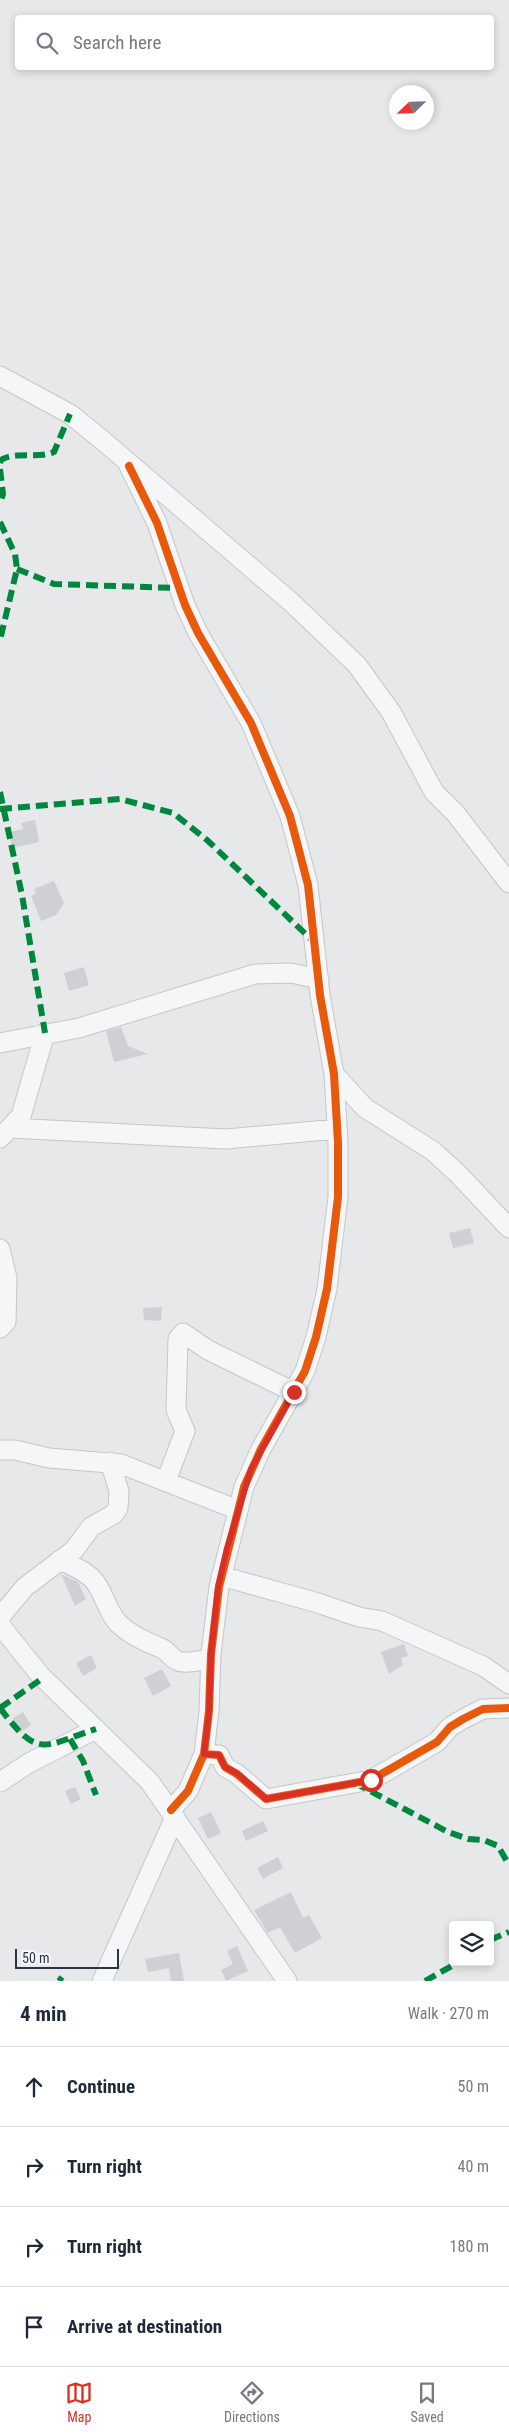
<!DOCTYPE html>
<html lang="en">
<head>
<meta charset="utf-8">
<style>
  :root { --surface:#fff; --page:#f6f6f7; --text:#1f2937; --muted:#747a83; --line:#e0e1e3; --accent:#d93025 }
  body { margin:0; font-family:"Roboto Condensed",sans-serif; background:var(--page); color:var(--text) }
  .controls { position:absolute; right:15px; bottom:15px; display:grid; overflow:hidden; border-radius:5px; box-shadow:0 2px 8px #0003 }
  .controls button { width:45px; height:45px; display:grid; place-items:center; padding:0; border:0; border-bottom:1px solid var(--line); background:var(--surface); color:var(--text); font:25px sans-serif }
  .compass { position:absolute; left:389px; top:85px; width:45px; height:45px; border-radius:50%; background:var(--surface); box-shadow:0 2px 8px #0003; rotate:247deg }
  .scale { position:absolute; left:15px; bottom:12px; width:104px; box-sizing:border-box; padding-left:5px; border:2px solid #2b3445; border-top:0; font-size:14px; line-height:18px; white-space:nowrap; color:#2b3445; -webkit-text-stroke:4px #f4f6f9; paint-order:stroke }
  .stop { position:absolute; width:15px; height:15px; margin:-11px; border:4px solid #d93025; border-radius:50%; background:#fff }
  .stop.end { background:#d93025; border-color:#fff; box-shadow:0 1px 5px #0008 }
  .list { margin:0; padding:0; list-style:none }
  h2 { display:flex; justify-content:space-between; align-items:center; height:65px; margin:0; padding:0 20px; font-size:21px }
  h2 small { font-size:16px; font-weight:400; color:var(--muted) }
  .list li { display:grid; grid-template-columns:32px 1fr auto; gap:15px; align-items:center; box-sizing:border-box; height:80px; padding:0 20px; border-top:1px solid var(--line) }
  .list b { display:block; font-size:19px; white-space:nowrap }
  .list em { font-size:16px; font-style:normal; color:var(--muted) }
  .icon { flex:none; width:28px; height:28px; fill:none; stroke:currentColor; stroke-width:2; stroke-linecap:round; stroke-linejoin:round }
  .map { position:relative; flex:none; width:509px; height:1981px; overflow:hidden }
  .search { position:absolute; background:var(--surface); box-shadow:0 2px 8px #0003; left:15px; right:15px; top:15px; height:55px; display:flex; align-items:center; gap:12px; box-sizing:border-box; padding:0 18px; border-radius:5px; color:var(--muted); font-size:19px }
  .sheet { height:385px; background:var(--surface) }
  nav { display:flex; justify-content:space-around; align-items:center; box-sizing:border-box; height:70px; border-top:1px solid var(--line); background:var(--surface); font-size:14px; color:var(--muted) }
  nav a { display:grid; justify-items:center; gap:2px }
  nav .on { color:var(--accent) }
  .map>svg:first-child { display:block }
</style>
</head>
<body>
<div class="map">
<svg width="509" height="1981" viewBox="0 0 509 1981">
  <rect width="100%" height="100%" fill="#e6e8ea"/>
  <path fill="#ced0d3" d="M35 820 39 842 12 848 9 832 23 829 21 823Z
    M54 881 64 903 56 915 41 921 31 896 36 894 34 889Z
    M84 967 89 985 69 991 64 973Z
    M121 1027 128 1046 148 1054 114 1062 106 1031Z
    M470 1228 474 1243 453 1248 449 1233Z
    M162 1307 161 1321 144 1320 143 1308Z
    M61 1574 78 1582 86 1599 75 1606Z
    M404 1644 408 1656 401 1658 403 1665 389 1674 381 1652Z
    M91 1655 97 1668 83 1676 76 1663Z
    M162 1669 171 1686 153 1696 144 1678Z
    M23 1712 31 1725 20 1733 13 1718Z
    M75 1787 81 1799 71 1804 65 1791Z
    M211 1812 221 1833 208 1839 198 1818Z
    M263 1821 268 1831 246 1841 242 1831Z
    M278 1857 283 1868 263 1879 257 1868Z
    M291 1892 303 1918 309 1915 322 1938 295 1953 280 1927 268 1933 254 1910Z
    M237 1946 248 1971 226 1981 221 1970 233 1964 227 1951Z
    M179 1953 184 1981H171L169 1968 148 1972 145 1959Z"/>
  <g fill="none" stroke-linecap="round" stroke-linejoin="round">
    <g stroke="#c4c6c8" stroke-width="21">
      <path id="minor" d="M0 376 70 414 101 439 291 602 357 665 391 712 434 792 456 814 509 883
        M129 466 157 523 185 605 198 633 251 723 290 816 308 885 320 995 334 1074 338 1143V1197L327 1289 316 1337 305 1371 261 1449 244 1487 219 1587 211 1654 209 1711 204 1754 188 1791 171 1810
        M0 1043 79 1028 255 974 291 973 319 979
        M334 1074 365 1108 433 1151 458 1174 509 1228
        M10 1128 226 1139 337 1129
        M0 1138 21 1116 45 1033
        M0 1249 7 1278 6 1322 0 1328
        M0 1450H15L49 1458 121 1464 238 1510
        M166 1481 185 1431 176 1410 178 1339 183 1333 208 1350 294 1392
        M60 1560C72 1566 87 1571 95 1582 105 1595 107 1611 118 1623 130 1635 146 1642 161 1648 168 1651 170 1657 176 1660 185 1665 201 1660 210 1659
        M221 1576 318 1603 359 1617 382 1621 483 1666 509 1684
        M0 1617 25 1587 74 1550 91 1527 114 1514 118 1508 119 1491 110 1462
        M0 1625 40 1675 150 1782 287 1981
        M204 1754 219 1755 225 1767 237 1774 266 1799 371 1780 437 1742 450 1727 463 1719 483 1709 509 1708
        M0 1782 29 1763 96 1729
        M102 1981 175 1817"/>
    </g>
    <use href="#minor" stroke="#f5f6f7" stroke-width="19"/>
    <path stroke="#00873e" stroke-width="6" stroke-dasharray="12 6" stroke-linecap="butt" d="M0 463 1 460C15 451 37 459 54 452L70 414
      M0 469 3 494 0 503
      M0 522 15 554 17 569 0 640
      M17 569 54 584 177 588
      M0 792 22 895 45 1033
      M0 809 120 799 173 813 207 840 314 942
      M0 1708C39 1760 43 1746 96 1729
      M0 1708 43 1678
      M70 1739 83 1761 96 1795
      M355 1783 448 1832 468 1839 484 1840 498 1846 509 1865
      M490 1940 509 1932
      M59 1981 62 1977
      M425 1981 459 1962"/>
    <g stroke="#f4f6f9" stroke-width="11">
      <path id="cycleway" d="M129 466 157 523 185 605 198 633 251 723 290 816 308 885 320 995 334 1074 338 1143V1197L327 1289 316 1337 305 1371 261 1449 244 1487 219 1587 211 1654 209 1711 204 1754 188 1791 171 1810
        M204 1754 219 1755 225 1767 237 1774 266 1799 371 1780 437 1742 450 1727 463 1719 483 1709 509 1708"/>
    </g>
    <use href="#cycleway" stroke="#e8590c" stroke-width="8"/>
  </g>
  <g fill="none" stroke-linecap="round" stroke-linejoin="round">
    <path stroke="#d93025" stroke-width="6" d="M294 1392 251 1469 227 1548 218 1587 211 1654 209 1712 204 1754 219 1755 225 1767 238 1774 266 1799 371 1780"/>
  </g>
</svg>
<div class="controls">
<button><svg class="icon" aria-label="layers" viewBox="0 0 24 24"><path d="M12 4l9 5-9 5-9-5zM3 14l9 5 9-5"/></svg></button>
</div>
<svg class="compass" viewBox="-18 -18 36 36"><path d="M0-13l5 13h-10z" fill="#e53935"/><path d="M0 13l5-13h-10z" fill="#747a83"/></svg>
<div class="scale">50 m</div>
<div class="stop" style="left:371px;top:1780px"></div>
<div class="stop end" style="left:294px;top:1392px"></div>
<div class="search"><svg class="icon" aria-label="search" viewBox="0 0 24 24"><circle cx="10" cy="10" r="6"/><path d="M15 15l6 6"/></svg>Search here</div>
</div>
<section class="sheet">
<h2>4 min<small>Walk · 270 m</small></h2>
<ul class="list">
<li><svg class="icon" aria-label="ahead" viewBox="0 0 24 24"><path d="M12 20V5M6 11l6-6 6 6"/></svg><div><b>Continue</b></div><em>50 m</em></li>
<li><svg class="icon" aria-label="right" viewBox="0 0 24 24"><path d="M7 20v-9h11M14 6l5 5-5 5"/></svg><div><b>Turn right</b></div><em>40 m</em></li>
<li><svg class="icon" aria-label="right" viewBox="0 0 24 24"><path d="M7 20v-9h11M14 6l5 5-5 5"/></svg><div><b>Turn right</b></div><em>180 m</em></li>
<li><svg class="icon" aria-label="arrive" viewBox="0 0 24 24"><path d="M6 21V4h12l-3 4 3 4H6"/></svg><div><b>Arrive at destination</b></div></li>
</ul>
</section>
<nav>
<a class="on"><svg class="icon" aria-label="map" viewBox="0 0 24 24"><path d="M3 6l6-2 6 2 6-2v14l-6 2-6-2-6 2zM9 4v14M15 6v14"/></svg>Map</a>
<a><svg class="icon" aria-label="directions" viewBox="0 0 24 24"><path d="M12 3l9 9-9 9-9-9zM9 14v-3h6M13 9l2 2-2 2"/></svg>Directions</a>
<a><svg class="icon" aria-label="saved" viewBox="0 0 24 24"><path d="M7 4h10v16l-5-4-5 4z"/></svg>Saved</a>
</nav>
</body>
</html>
